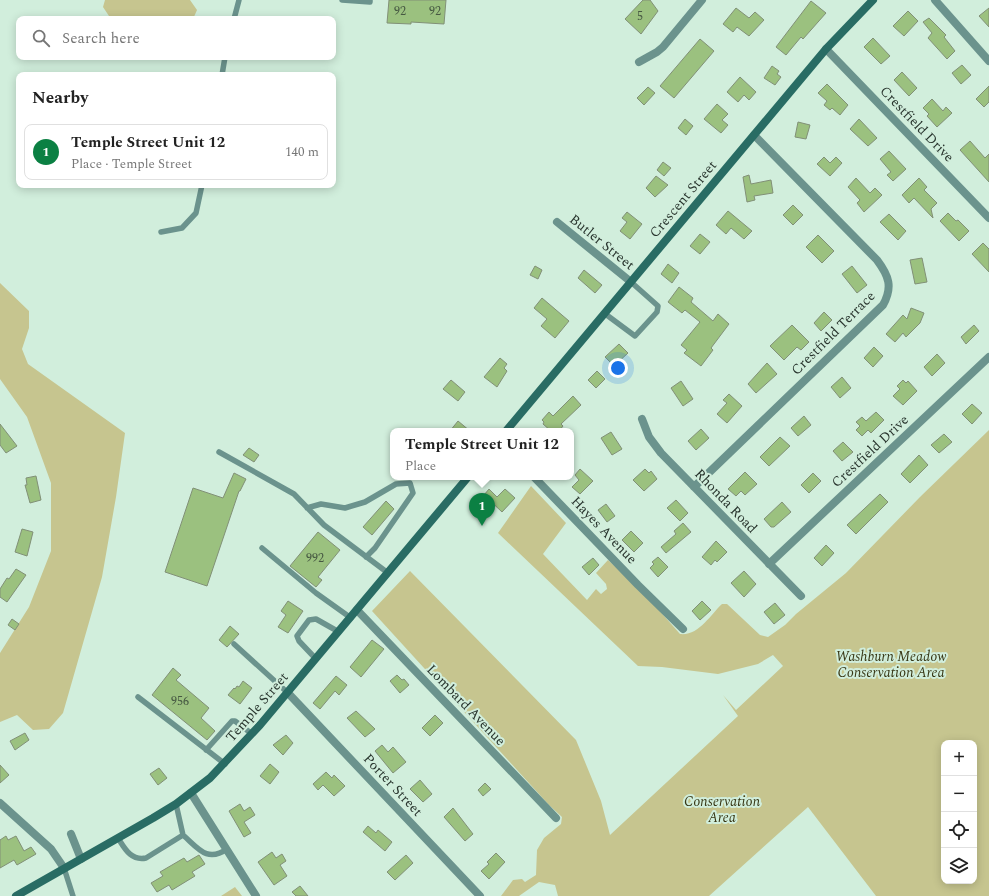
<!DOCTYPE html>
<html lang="en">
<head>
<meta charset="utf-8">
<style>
  :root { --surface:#fff; --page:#f2f2f2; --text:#222; --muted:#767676; --line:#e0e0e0; --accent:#0b8043 }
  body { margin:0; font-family:Spectral,serif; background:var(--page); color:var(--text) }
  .controls { position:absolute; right:12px; bottom:12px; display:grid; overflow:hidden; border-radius:8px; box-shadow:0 2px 10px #0003 }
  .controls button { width:36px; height:36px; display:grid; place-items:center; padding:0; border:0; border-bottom:1px solid var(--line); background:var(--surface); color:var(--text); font:20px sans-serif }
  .you { position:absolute; left:618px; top:368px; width:14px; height:14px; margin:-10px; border:3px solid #fff; border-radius:50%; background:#1a73e8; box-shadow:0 0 0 6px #1a73e833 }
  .badge { display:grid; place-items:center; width:26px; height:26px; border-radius:50%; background:var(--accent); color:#fff; font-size:13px; font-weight:700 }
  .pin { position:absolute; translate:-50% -33px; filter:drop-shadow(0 1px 2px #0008) }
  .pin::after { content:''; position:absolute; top:21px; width:14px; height:12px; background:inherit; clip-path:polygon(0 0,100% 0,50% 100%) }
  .popup { position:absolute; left:390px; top:428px; width:184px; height:52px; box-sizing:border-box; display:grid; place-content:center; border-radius:8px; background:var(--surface); filter:drop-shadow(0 1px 3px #0005); font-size:13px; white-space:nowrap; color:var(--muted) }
  .popup b { font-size:15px; color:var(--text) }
  .popup::after { content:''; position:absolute; left:50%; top:100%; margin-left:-8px; border:8px solid transparent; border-top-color:var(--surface) }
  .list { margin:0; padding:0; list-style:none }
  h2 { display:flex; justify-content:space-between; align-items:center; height:52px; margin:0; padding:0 16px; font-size:17px }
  h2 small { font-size:13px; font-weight:400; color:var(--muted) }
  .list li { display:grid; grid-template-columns:26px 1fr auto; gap:12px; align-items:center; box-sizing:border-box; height:56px; margin:0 8px 8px; padding:0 8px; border:1px solid var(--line); border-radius:8px }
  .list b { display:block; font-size:15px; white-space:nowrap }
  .list p { margin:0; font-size:13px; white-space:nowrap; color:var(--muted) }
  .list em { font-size:13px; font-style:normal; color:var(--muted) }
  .icon { flex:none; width:22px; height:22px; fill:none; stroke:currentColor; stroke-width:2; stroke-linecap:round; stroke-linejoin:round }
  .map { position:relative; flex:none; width:989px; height:896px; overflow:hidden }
  .search { position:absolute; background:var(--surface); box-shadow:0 2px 10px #0003; left:16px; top:16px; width:320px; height:44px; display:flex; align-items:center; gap:10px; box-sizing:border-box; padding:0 14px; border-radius:8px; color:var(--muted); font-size:15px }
  .panel { position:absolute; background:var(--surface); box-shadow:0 2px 10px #0003; left:16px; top:72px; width:320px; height:116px; border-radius:8px }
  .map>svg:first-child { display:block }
</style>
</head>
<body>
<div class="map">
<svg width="989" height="896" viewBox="0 0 989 896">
  <rect width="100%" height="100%" fill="#d1eedc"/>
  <path fill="#c6c58f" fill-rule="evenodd" d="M105 0H190L197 10 193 19H111L103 7Z
    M0 283 29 311V328L22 349 28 364 125 433 116 497 102 577 63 713 49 729 33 730 17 715 0 722V653L29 607 51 551V483L27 417 0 379Z
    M989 430V896H876L808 807 709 896H558L555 885 539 882 519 896H501L513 880 522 879 525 882 536 875 537 850 544 838 561 824 562 817 549 805 372 611 410 571 576 740 601 801 610 835 738 716 723 695 736 710 783 666 773 655 758 664 718 674 662 667 638 666 498 533 531 486 566 523 543 554 587 600 596 589 601 594 607 589 606 584 596 573 608 560 643 592 680 634C699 636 710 615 722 604H727L760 635 768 637 785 625 796 614 846 573 920 497ZM944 743H974V881H944Z
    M235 887 242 896H221Z"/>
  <path fill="#9bc17f" stroke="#819077" d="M389 0H446L444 24 411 22V24L387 23Z
    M643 0H650L658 11 641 34 625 19Z
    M811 1 826 13 803 39 801 37 786 55 776 47Z
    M736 8 749 18 755 12 764 20 749 36 737 27 733 32 723 24Z
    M989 8V27L979 16Z
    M908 11 918 21 904 36 893 26Z
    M929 18 946 35 944 37 955 51 947 59 928 38 932 33 923 22Z
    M873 38 890 56 881 64 864 47Z
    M700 39 714 51 674 98 660 86Z
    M962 65 971 75 961 84 952 73Z
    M772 66 779 71 777 74 781 77 775 85 764 78Z
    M902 72 917 88 909 96 894 80Z
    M740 77 756 92 749 100 744 95 738 102 727 92Z
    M827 84 848 105 840 115 832 108 830 110 824 105 827 101 818 93Z
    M989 86V102L984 107 976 99Z
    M648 87 655 93 644 105 637 98Z
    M932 99 943 111 946 107 952 113 937 127 927 116 929 114 923 108Z
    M717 104 728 114 722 120 728 125 721 133 704 119Z
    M685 119 693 126 686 135 678 128Z
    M859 119 877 138 868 146 850 129Z
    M798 122 810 125 806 139 795 137Z
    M970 141 985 158 989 154V182L960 150Z
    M889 151 906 169 893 181 887 175 891 172 880 159Z
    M824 157 830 163 836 157 842 163 830 176 817 164Z
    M663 162 671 168 664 176 657 170Z
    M749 175 751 184 771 180 773 193 754 196 755 200 747 202 743 177Z
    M656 176 668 185 655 197 646 188Z
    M856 178 870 193 875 188 882 195 864 212 857 203 860 200 848 187Z
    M919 178 927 187 924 190 937 203 931 209 933 218 914 198 909 203 902 195Z
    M793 205 803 215 793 225 783 215Z
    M728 211 752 231 744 239 731 228 726 234 716 225Z
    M627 212 642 224 630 239 620 231 627 222 622 218Z
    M948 213 956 221 958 220 969 231 959 241 940 221Z
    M889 214 906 231 898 240 880 222Z
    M700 234 710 242 700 254 690 246Z
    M818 235 834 251 822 263 806 247Z
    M983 243 989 249V272L972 254Z
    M922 258 927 282 915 284 910 260Z
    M668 264 679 273 672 283 661 274Z
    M535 266 542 270 538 279 530 275Z
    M852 266 867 285 857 293 842 274Z
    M584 270 602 285 595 293 578 278Z
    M679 287 693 298 691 302 713 321 718 314 729 324 711 348 713 350 701 366 684 353 687 350 681 345 700 322 685 310 682 313 668 302Z
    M542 298 569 321 555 338 541 326 547 319 534 308Z
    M911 308 924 313 920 323 906 337 903 333 895 342 886 334 903 315 907 319Z
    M824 312 832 320 821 331 814 323Z
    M792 325 809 342 801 350 797 347 784 360 770 346Z
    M974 325 979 331 966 344 961 337Z
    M619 344 628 353 614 366 605 357Z
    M874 347 883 356 873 367 864 358Z
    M937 354 945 363 932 376 924 367Z
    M500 358 507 364 504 368 507 371 497 387 484 377Z
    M767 363 777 374 756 393 748 384Z
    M597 371 605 379 596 388 588 380Z
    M842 377 851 388 840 398 831 387Z
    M451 380 465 392 458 401 443 389Z
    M903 380 906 383 908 381 917 391 903 405 893 396 900 389 897 386Z
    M681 381 693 399 683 406 671 388Z
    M729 394 742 406 727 423 717 414 727 403 723 400Z
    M573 396 581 405 561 424 563 426 559 431H551L543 424 544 422 542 420 549 412 553 416Z
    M972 404 982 413 972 424 962 414Z
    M876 412 884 420 871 433 868 430 862 436 856 430 860 426 856 422 862 417 866 421Z
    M804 416 811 425 798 436 791 428Z
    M458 421 470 431H450Z
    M0 424 17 446 6 453 0 445Z
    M701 429 709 438 696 450 688 441Z
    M611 432 622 449 612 455 601 438Z
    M944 434 952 442 939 453 931 445Z
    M780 437 790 446 769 466 760 457Z
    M843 442 853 452 842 461 833 451Z
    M249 448 259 455 254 462 243 455Z
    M919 455 928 465 910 483 901 474Z
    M580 469 593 481 580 494 572 487 579 480 575 475Z
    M645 469 649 473 651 471 657 479 644 491 633 480Z
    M745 472 757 484 745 495 741 491 736 496 728 489Z
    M234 473 246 479 240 491H239L207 586 165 572 193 488 223 498Z
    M813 473 821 481 809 493 801 485Z
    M36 476 41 500 30 503 25 485H27L26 478Z
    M489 489 497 497 505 489 515 498 502 512 484 495Z
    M880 494 888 502 856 534 847 525Z
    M676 500 688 513 680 521 667 508Z
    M386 501 394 509 372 535 363 527Z
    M782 502 791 512 774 527H771L764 519Z
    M606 504 615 516 607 522 598 510Z
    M683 523 691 532 666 553 661 547 676 534 674 531Z
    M22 529 33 532 27 556 15 552Z
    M631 531 643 543 634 552 622 540Z
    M318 532 340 550 318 577 322 580 316 587 290 566Z
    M716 541 727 552 717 562 715 560 711 565 702 557Z
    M826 545 834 553 822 566 814 558Z
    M658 557 668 567 658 577 650 568 654 564 652 562Z
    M593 558 599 565 589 575 582 567Z
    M16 569 26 575 7 602 0 597V589L7 578 9 579Z
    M744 571 756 584 744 597 731 583Z
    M288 601 303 611 288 633 278 627 286 615 281 611Z
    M702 601 711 610 700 620 692 611Z
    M775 603 785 615 774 624 764 612Z
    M12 619 19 624 15 630 8 625Z
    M230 626 239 634 227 647 219 640Z
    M372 640 384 649 361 677 350 667Z
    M173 668 181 675 176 680 209 708 201 718 215 731 207 740 152 695Z
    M397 675 402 680 404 679 409 685 400 693 390 681Z
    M336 676 347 685 339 695 335 691 320 709 313 703Z
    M243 681 252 688 240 704 228 695 234 688 235 689 237 686 239 687Z
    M356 711 375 729 365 737 347 718Z
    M435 715 443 723 430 736 422 728Z
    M25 733 29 740 15 750 10 741Z
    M286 735 293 743 283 755 273 745Z
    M382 745 388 752 393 747 406 762 393 773 375 751Z
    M270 764 279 772 270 784 260 776Z
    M0 765 9 775 0 783Z
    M159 768 167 778 158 785 150 774Z
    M326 772 332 778 334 775 345 786 334 796 323 785 318 790 313 784Z
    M420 780 432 794 423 802 410 789Z
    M485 783 491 789 483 796 478 790Z
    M240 804 244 811 250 807 255 815 244 822 251 833 244 837 229 811Z
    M453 808 473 834 465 841 444 817Z
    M368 826 376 833 378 830 392 842 385 851 363 832Z
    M6 836 8 840 16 836 24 851 31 847 36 854 17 865 14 860 0 868V840Z
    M272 852 276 858 282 854 286 861 280 865 287 876 274 885 258 862Z
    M496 853 505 862 489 879 481 871 489 864 487 862Z
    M199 855 205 864 192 872 195 876 172 890 169 885 157 892 151 883 163 876 160 872 184 858 187 862Z
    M406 855 413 863 395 880 387 872Z
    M300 886 308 896H296L292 892Z"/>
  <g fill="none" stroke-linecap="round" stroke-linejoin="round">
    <path stroke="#6b938d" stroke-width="5.5" d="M342 0 370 2V0
      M234 19 239 0
      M222 75 225 57
      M161 232 182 228 196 213 202 185
      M604 313 635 336 657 312 658 306 631 282
      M219 452 294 494 324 525 388 573
      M307 508 321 504 345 508 365 502 396 484 410 483 413 493 375 548 366 557
      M262 548 316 593 351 618
      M234 644 288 693
      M316 659 299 641 297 636 309 620 316 619 339 632
      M138 697 225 764
      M206 750 232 721H235L252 734
      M183 835C198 848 207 863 227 849
      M118 838C125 849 131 861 146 858L183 835 176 804
      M64 868 73 896"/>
    <path stroke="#6b938d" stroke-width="8" d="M935 0 989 61
      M826 49 989 218
      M639 62 657 52 663 47 702 0
      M557 222 631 282
      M642 419 649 437 661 453 801 596
      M534 477 638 585 683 629
      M694 487 883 305C893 287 889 276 877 260L754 135
      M769 564 989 357
      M357 610 556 818
      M288 693 480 896
      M191 793 256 896
      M0 803 51 849 64 868
      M71 834 81 859"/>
    <path stroke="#296c64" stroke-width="8" d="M506 431 826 49 873 0
      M16 896 153 818 176 804 210 778 260 725 468 477"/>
  </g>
  <g text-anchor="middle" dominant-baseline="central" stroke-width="4" stroke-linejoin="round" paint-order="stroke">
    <g font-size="12" fill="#465842">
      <text x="400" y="11">92</text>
      <text x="435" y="11">92</text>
      <text x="640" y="16">5</text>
      <text x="315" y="558">992</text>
      <text x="180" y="701">956</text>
    </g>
    <g font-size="14" fill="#29352e" stroke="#d1eedc">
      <text transform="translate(917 124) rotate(46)">Crestfield Drive</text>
      <text transform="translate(683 199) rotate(-50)">Crescent Street</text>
      <text transform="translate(602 242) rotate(39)">Butler Street</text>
      <text transform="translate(833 333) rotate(-45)">Crestfield Terrace</text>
      <text transform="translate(870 451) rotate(-43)">Crestfield Drive</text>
      <text transform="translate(726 501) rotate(46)">Rhonda Road</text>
      <text transform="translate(604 530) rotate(46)">Hayes Avenue</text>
      <text transform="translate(466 705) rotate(46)">Lombard Avenue</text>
      <text transform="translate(257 707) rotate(-49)">Temple Street</text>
      <text transform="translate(393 785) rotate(47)">Porter Street</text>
    </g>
    <g font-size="14" font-style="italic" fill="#373614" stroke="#d1eedc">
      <text x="891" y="656">Washburn Meadow<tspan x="891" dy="16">Conservation Area</tspan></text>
      <text x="722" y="801">Conservation<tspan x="722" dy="16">Area</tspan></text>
    </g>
  </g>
</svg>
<div class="controls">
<button>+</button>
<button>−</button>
<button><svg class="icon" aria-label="locate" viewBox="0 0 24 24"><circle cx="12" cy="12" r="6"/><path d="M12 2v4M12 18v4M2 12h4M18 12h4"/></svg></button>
<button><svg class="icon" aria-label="layers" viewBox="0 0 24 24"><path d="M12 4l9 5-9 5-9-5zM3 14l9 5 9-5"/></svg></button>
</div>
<div class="you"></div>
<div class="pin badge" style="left:482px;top:526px">1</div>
<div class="popup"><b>Temple Street Unit 12</b>Place</div>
<div class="search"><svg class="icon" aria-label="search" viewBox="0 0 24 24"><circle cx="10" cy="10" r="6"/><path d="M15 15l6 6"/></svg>Search here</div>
<section class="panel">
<h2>Nearby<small></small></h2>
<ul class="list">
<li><span class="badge">1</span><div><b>Temple Street Unit 12</b><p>Place · Temple Street</p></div><em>140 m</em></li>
</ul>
</section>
</div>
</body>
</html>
